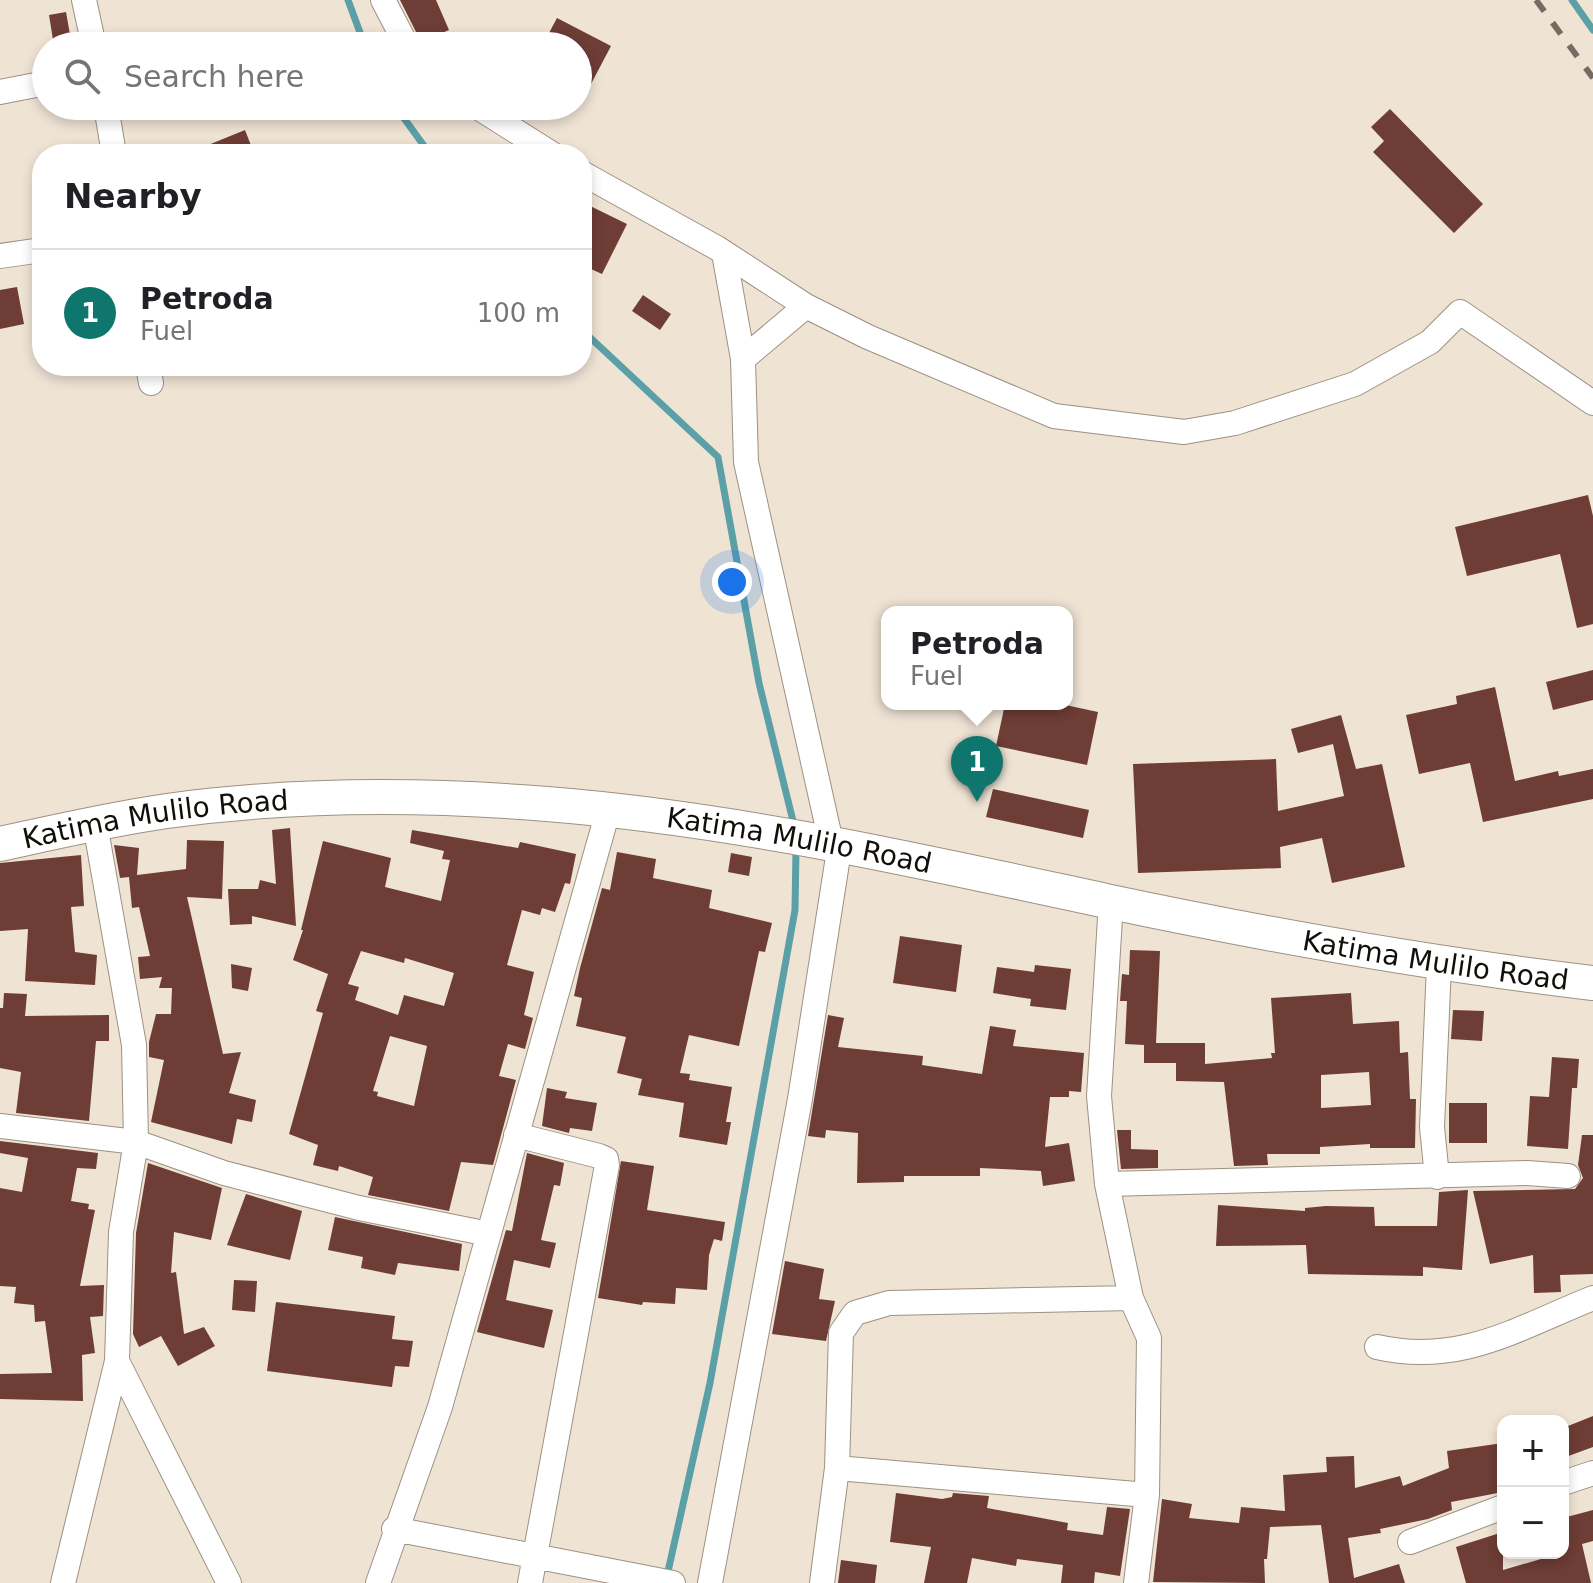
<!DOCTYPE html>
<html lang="en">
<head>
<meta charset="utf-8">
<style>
  :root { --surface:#fff; --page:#f2f2f2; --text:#202124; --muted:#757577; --line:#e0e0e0; --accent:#0f766e }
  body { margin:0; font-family:"DejaVu Sans",sans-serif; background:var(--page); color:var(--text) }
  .controls { position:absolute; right:24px; bottom:24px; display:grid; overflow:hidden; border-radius:16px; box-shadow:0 4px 12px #0003 }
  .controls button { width:72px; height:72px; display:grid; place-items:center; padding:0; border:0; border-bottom:2px solid var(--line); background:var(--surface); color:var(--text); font:40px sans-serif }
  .you { position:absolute; left:732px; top:582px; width:28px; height:28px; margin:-20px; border:6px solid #fff; border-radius:50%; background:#1a73e8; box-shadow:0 0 0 12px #1a73e833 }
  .badge { display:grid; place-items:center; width:52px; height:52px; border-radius:50%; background:var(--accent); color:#fff; font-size:26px; font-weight:700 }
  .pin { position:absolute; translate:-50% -66px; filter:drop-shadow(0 2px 4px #0008) }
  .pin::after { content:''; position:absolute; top:42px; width:28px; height:24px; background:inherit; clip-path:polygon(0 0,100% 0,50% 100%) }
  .popup { position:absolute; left:881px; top:606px; width:192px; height:104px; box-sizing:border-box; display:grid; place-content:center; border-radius:16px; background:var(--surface); filter:drop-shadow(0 2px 6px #0005); font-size:26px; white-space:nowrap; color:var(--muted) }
  .popup b { font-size:30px; color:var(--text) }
  .popup::after { content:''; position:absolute; left:50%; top:100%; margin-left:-16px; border:16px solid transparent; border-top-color:var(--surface) }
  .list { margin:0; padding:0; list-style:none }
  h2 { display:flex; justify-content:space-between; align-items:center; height:104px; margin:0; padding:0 32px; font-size:34px }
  h2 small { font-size:26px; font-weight:400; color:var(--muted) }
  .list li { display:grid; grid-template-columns:52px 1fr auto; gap:24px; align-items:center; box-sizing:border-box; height:128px; padding:0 32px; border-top:2px solid var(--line) }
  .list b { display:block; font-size:30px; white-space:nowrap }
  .list p { margin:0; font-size:26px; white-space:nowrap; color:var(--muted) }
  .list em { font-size:26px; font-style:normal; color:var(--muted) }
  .icon { flex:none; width:44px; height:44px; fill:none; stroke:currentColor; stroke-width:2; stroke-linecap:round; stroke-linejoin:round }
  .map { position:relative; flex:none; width:1593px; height:1583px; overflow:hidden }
  .search { position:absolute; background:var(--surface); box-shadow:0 4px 12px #0003; left:32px; top:32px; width:560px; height:88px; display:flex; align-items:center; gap:20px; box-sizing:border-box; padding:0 28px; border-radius:44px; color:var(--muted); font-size:30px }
  .panel { position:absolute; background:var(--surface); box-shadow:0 4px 12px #0003; left:32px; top:144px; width:560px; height:232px; border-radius:32px }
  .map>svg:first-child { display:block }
</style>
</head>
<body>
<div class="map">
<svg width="1593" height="1583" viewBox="0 0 1593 1583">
  <rect width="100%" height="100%" fill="#efe3d4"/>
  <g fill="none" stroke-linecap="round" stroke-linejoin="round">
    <path stroke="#5ba0a7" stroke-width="7" d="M348 0 365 46
      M1572 0 1593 30
      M395 106 430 154
      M582 330 718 457 759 683 795 829
      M667 1576 710 1383 795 910 796 849"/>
  </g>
  <path fill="#6e3d35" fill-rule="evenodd" d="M400 0H436L449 30 421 42Z
    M66 12 72 46H54L49 15Z
    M557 18 611 46 591 84 578 77V46H542Z
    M1390 109 1483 204 1454 233 1373 152 1384 141 1371 127Z
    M245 130 252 148 235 154H186Z
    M582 202 627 224 602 274 582 265Z
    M17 287 24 324 0 329V290Z
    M643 295 671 314 660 330 632 311Z
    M1588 495 1593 516V624L1577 628 1560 554 1467 576 1455 527Z
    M1593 670V700L1553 710 1546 682Z
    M1495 687 1515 781 1558 771 1559 776 1593 769V799L1483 822 1470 763 1419 774 1406 715 1457 704 1456 696Z
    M1005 704H1061L1098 712 1087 765 996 746Z
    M1341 715 1356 769 1382 764 1405 867 1332 883 1322 838 1280 847 1281 868 1138 873 1133 764 1276 759 1278 811 1344 796 1333 744 1298 753 1291 729Z
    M993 789 1089 810 1083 838 986 817Z
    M290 828 296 926 252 916V924L230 925 228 889H258L260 880 276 884 272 830Z
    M412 830 518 848 520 842 576 854 570 884 565 883 555 912 542 908 540 915 522 910 507 965 534 972 524 1015 533 1018 525 1049 508 1044 499 1076 516 1080 493 1165 461 1162 449 1211 368 1195 373 1177 339 1166 338 1171 313 1165 318 1145 289 1134 323 1013 316 1011 328 974 293 960 303 930H301L323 841 391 858 385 887 441 901 450 860 442 859 444 851 410 843ZM361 951 404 963 405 958 454 973 444 1006 404 995 398 1015 355 1000 359 987 348 984ZM390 1036 427 1046 414 1106 377 1096 378 1092 373 1091Z
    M187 840 224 841 222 899 187 897 223 1054 241 1052 229 1093 256 1100 252 1122 237 1119 232 1144 151 1122 164 1060 149 1057V1042L156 1014H171L172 988H159L162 977 140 979 138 957 150 956 139 907 132 908 129 877 120 878 114 845 139 848 137 875 186 869Z
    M617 852 656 859 653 878 712 890 709 908 772 923 765 952 759 951 739 1046 689 1035 680 1073 690 1074 689 1080 732 1087 726 1122H731L727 1145 679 1137 684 1103 638 1095 642 1079 617 1073 626 1037 576 1026 582 998 574 996 580 968 602 888 610 890Z
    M731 853 752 857 749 876 728 872Z
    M81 855 84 906 71 907 75 952 97 955 95 985 25 981 28 929 0 931V863Z
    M900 936 962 945 956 992 893 983Z
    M1130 950 1160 951 1156 1043H1205V1064L1272 1058 1271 1053H1275L1271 998 1351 993 1353 1024 1399 1021 1400 1053 1408 1052 1410 1099H1416L1415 1148H1370V1144L1320 1147V1154H1267L1268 1165 1234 1166 1224 1082 1176 1081V1063H1144V1045L1125 1044 1127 1001H1120L1122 974 1129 975ZM1369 1072 1371 1105 1321 1108V1075Z
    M231 964 252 968 248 991 232 988Z
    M1035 965 1071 969 1066 1010 1030 1006 1031 999 993 993 997 967 1034 972Z
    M4 993 27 994 25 1016 109 1015V1041H96L89 1121 16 1113 21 1072 0 1068V1008H3Z
    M1453 1010 1484 1011 1482 1041 1451 1039Z
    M828 1015 844 1018 838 1047 923 1056 922 1065 982 1074 990 1026 1016 1030 1013 1046 1084 1053 1081 1092 1069 1091V1097H1050L1045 1147 1069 1143 1075 1181 1043 1186 1041 1171 980 1168V1176H904V1182L857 1183 858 1133 826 1130 825 1138 808 1136Z
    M1552 1057 1579 1059 1577 1088H1572L1568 1149 1527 1146 1530 1096 1549 1097Z
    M547 1088 567 1092 565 1098 597 1103 592 1131 570 1128 569 1133 542 1126Z
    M1449 1103H1487V1143H1449Z
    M1117 1130H1131V1149L1158 1150V1168L1121 1169Z
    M1582 1135H1593V1274L1560 1275 1561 1292 1534 1293 1533 1255 1490 1264 1473 1191 1575 1189 1583 1178 1578 1165Z
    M0 1141 98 1153 96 1169 77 1168 71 1201 89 1204 88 1209 95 1210 80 1286 104 1285 103 1316 90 1317 95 1353 82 1355 83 1401 0 1399V1374L52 1373 45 1321 35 1322 34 1305 14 1303 16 1287 0 1286V1188L22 1192 28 1158 0 1153Z
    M527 1153 564 1163 560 1186 554 1185 541 1240 556 1243 550 1268 514 1260 506 1300 553 1310 544 1348 477 1332 506 1230 512 1231Z
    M621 1161 654 1166 647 1210 725 1222 722 1241 714 1239 709 1255 707 1290 676 1288 675 1304 643 1302 642 1305 598 1298Z
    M148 1163 222 1188 211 1240 174 1232 171 1273 176 1272 184 1334 204 1327 215 1346 178 1366 161 1336 139 1347 133 1334 136 1233Z
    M1468 1190 1462 1270 1423 1267V1276L1308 1274 1306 1245 1216 1246 1218 1205 1305 1211V1208L1326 1206 1374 1207 1375 1226H1437L1439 1192Z
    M246 1194 302 1211 290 1260 227 1245Z
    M335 1217 462 1244 459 1271 398 1263 395 1275 361 1268 363 1257 328 1250Z
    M785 1261 824 1269 819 1299 835 1301 826 1341 772 1334Z
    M234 1280 257 1281 255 1312 232 1310Z
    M276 1302 395 1316 392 1339 413 1341 409 1367 395 1366 392 1387 267 1371Z
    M1593 1416V1447L1563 1458V1428Z
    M1503 1443V1492L1451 1502 1452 1510 1428 1519 1380 1529 1381 1533 1348 1538 1354 1578 1399 1564 1405 1583H1329L1321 1525 1270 1527 1267 1559H1264L1265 1583 1153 1582 1162 1499 1192 1504 1189 1518 1239 1523 1241 1507 1285 1511 1283 1475 1327 1472 1326 1457 1354 1456 1355 1488 1400 1476 1403 1486 1449 1468 1447 1451Z
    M896 1493 942 1499 952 1497 953 1493 989 1496 987 1508 1068 1523 1067 1530 1103 1535 1107 1507 1130 1509 1120 1576 1095 1572 1094 1583H1061L1063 1565 1017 1559 1016 1566 972 1558 967 1583H924L931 1547 890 1542Z
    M1593 1510V1541L1582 1544 1591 1583H1466L1456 1547 1503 1532V1570L1541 1559 1540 1553H1563V1518Z
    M841 1560 877 1565 875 1583H838Z"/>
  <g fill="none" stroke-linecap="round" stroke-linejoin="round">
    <g stroke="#9c9183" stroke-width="26">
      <path id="street" d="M84 0 94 46
        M383 0 407 46
        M0 92 46 83
        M106 106 114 154
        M476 106 552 154
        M582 173 717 248 806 306 868 337 1054 416 1184 432 1235 423 1355 384 1430 342 1460 312 1593 403
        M724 253 743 359
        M0 256 42 250
        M806 306 743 359 746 462 831 842
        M148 366 151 383
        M1111 902 1099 1096 1107 1184 1131 1298 1149 1338 1147 1495 1136 1583
        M0 1126 136 1142 224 1173 359 1208 489 1234
        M516 1135 599 1156 606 1159 607 1165 530 1583
        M1437 1177 1432 1127 1439 965
        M1107 1184 1527 1173 1568 1176
        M1377 1347C1460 1366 1518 1328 1593 1298
        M117 1361 229 1583
        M837 1468 1147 1495
        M1563 1483 1593 1473
        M394 1529 673 1583
        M1410 1542 1503 1507
        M63 1583 117 1361 121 1232 136 1142 134 1045 95 824
        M378 1583 440 1407 608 811
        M710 1583 800 1099 840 844
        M822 1583 837 1468 841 1333 855 1313 889 1303 1131 1298"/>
    </g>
    <g stroke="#9c9183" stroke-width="36">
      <g id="secondary">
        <path id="s1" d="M0 844C55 832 111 819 167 811 291 794 423 794 547 804 736 819 921 861 1106 901 1267 935 1429 964 1593 983"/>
      </g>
    </g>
    <use href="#street" stroke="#fff" stroke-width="24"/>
    <use href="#secondary" stroke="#fff" stroke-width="34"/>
    <path stroke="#746c63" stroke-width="6" stroke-dasharray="14 14" stroke-linecap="butt" d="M1536 0 1593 78"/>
  </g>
  <g text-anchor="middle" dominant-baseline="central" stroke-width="8" stroke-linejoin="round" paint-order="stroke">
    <g font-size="28" fill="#120e09" stroke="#efe3d4">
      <text stroke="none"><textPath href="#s1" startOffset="158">Katima Mulilo Road</textPath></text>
      <text stroke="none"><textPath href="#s1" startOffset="806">Katima Mulilo Road</textPath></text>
      <text stroke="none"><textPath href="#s1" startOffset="1454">Katima Mulilo Road</textPath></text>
    </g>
  </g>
</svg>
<div class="controls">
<button>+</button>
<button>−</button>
</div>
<div class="you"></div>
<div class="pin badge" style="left:977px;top:802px">1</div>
<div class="popup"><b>Petroda</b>Fuel</div>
<div class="search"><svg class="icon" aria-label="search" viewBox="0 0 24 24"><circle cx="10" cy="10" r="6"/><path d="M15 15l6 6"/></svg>Search here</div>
<section class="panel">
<h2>Nearby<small></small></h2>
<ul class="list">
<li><span class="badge">1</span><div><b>Petroda</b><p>Fuel</p></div><em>100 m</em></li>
</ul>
</section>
</div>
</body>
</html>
